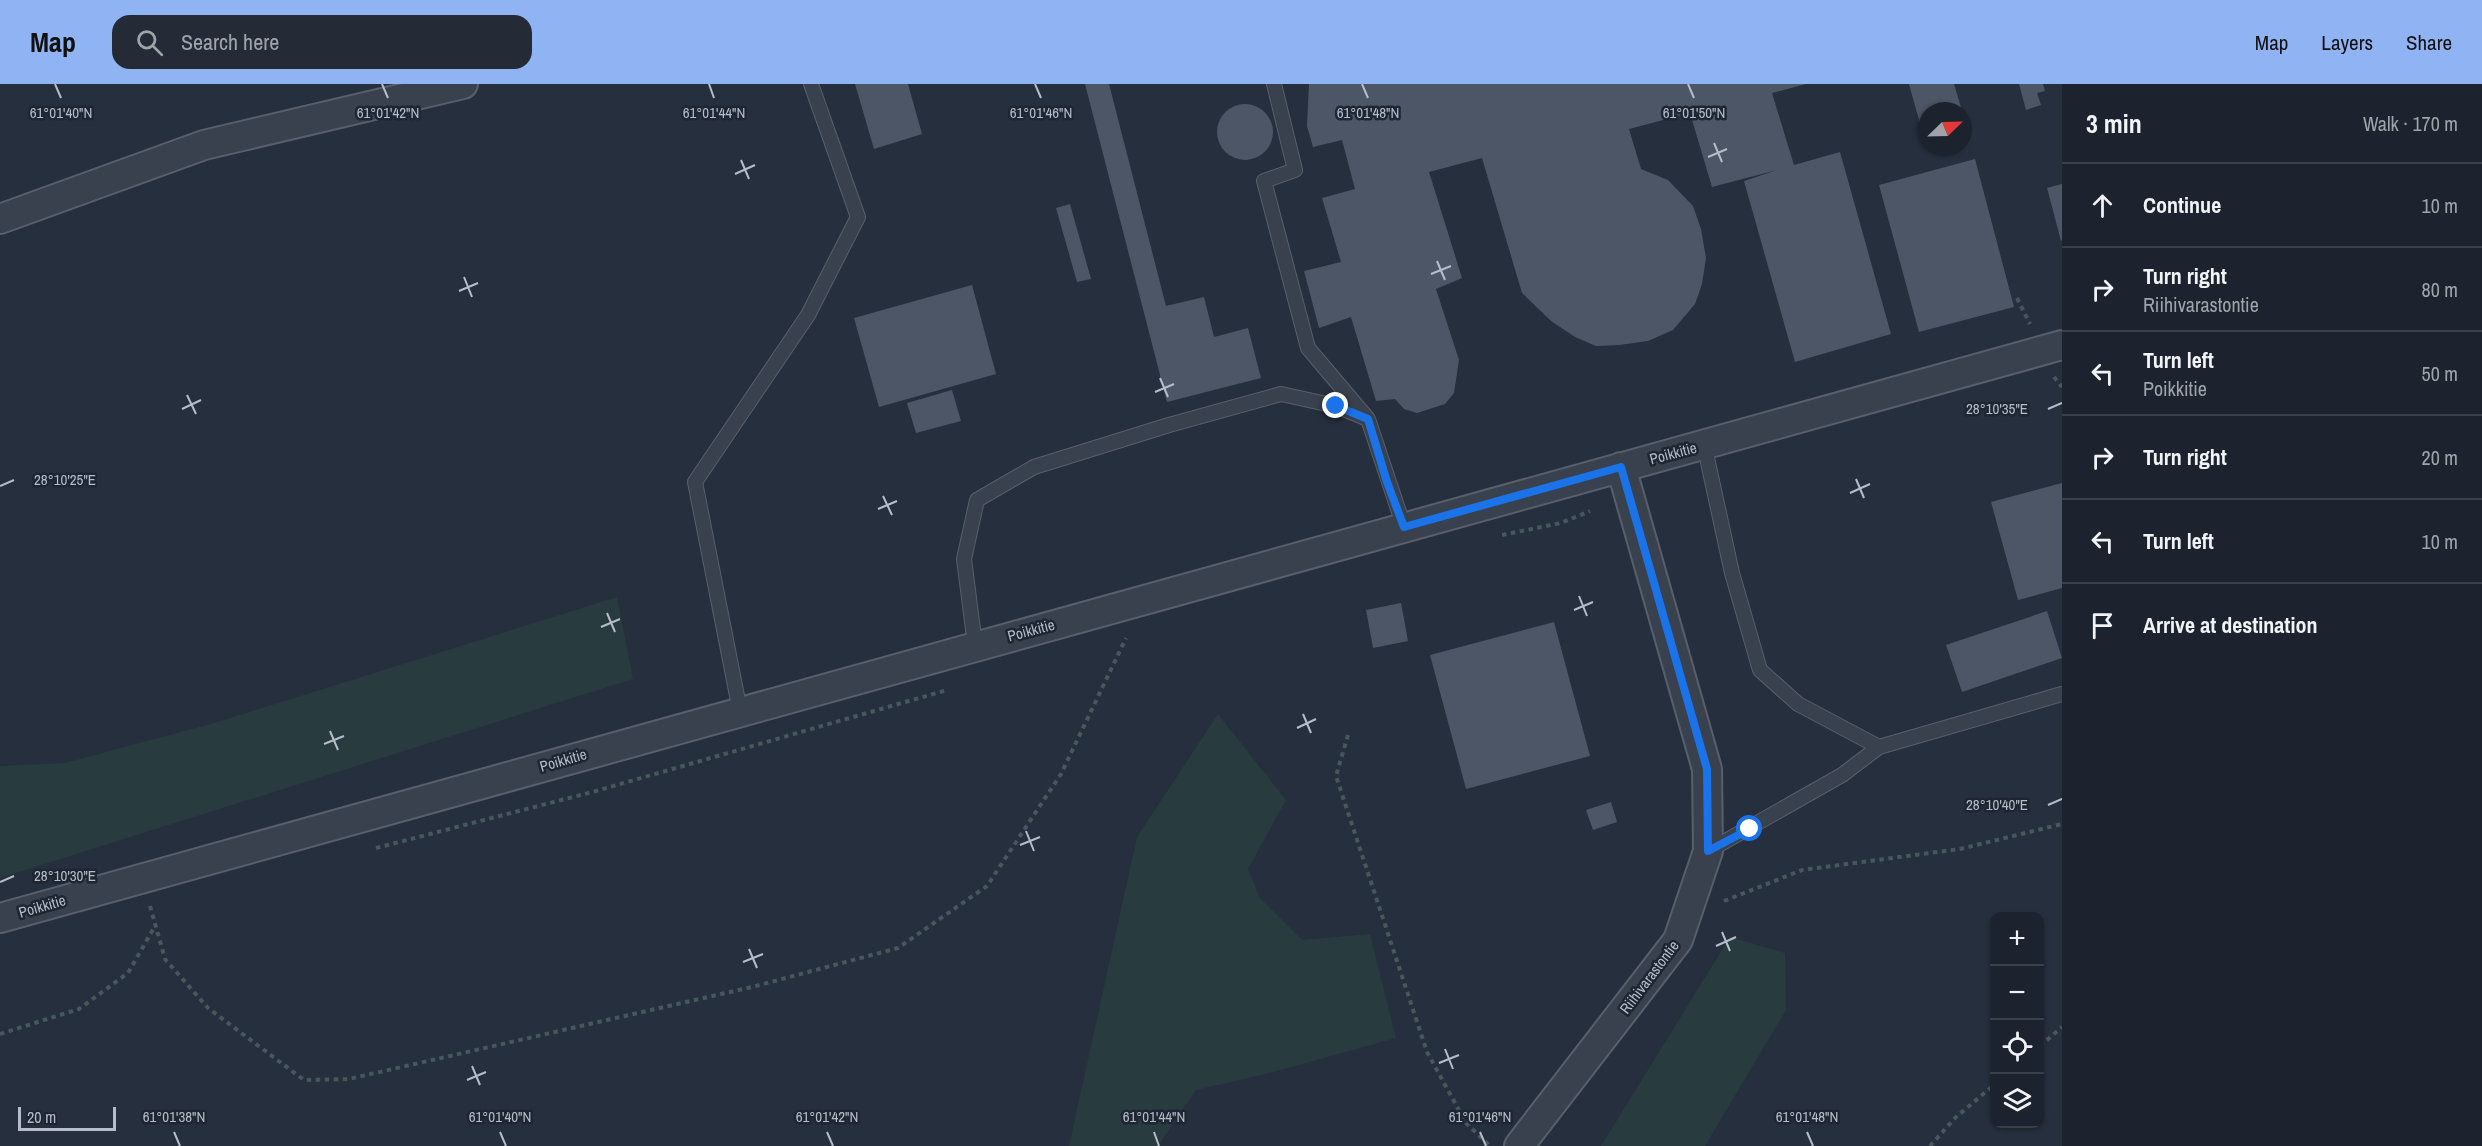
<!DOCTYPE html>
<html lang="en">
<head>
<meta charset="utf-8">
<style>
  :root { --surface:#1c232e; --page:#252b36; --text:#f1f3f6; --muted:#a0a4aa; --line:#3a404a; --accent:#90b3f4 }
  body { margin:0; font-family:"Archivo Narrow",sans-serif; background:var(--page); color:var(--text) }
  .controls { position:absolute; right:18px; bottom:18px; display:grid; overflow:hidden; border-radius:12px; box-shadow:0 2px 4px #0004 }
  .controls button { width:54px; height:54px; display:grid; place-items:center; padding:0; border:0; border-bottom:2px solid var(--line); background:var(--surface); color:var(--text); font:30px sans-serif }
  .compass { position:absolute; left:1918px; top:18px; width:54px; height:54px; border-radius:50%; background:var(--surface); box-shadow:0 2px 4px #0004; rotate:67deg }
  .scale { position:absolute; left:18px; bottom:15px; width:98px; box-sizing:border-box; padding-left:6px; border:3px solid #b6bcc9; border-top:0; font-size:16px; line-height:21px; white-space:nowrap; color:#b6bcc9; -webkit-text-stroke:4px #1e2633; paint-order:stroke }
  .stop { position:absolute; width:18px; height:18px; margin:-14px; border:4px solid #1a73e8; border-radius:50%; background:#fff }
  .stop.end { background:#1a73e8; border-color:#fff; box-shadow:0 2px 6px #0008 }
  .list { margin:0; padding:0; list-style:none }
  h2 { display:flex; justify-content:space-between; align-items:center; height:78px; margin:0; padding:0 24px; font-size:26px }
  h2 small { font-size:20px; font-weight:400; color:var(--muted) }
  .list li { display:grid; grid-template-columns:39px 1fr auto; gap:18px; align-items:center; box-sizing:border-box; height:84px; padding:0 24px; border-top:2px solid var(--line) }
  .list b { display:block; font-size:22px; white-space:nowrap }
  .list p { margin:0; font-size:20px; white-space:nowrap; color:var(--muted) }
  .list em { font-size:20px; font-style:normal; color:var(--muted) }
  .icon { flex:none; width:33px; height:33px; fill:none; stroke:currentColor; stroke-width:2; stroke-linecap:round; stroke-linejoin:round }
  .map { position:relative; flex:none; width:2062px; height:1062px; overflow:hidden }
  header { display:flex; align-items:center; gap:36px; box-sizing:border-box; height:84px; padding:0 30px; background:var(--accent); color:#111 }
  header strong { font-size:28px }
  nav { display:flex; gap:33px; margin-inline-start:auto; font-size:21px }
  .search { width:420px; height:54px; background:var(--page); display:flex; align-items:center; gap:15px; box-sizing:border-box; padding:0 21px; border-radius:18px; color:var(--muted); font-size:22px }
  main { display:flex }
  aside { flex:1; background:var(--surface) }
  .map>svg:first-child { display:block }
</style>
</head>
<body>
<header>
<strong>Map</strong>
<div class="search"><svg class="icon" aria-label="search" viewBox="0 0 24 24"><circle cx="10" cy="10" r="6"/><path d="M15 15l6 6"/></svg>Search here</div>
<nav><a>Map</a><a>Layers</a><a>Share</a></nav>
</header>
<main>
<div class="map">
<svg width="2062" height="1062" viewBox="0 0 2062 1062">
  <rect width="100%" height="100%" fill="#262f3e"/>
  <path fill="#283b3f" d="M617 513 633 595 0 794V682L65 679 214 639Z
    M1218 630 1286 716 1248 785 1260 814 1302 856 1370 850 1396 954 1270 989 1196 1006 1158 1062H1069L1137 753Z
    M1730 853 1785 869 1786 926 1705 1062H1601Z"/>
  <path fill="#4c5667" d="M855 0H908L922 50 874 65Z
    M1085 0H1109L1166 222 1204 213 1214 253 1248 244 1261 294 1167 318Z
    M1309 0H1806L1772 9 1794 81 1840 68 1891 250 1795 278 1744 97 1777 86 1712 103 1690 29 1629 45 1641 85 1668 96 1693 122 1701 145 1706 174 1702 200 1695 220 1673 246 1648 257 1619 261 1596 262 1575 253 1551 237 1522 209 1482 74 1429 88 1462 194 1436 205 1459 276 1454 309 1445 320 1417 329 1404 325 1395 315 1376 317 1351 233 1319 244 1304 187 1341 178 1322 114 1355 105 1342 56 1313 63 1307 42Z
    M1909 0H1954L1962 27H1927V53L1924 54Z
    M2019 0H2043L2045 7 2037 9 2041 21 2026 26Z
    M1217 48a28 28 0 1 1 56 0a28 28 0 1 1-56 0Z
    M1975 75 2014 223 1919 248 1879 101Z
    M2062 100V156L2061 157 2047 104Z
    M1070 120 1091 195 1077 198 1056 124Z
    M972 201 996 290 879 323 854 234Z
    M952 306 961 337 916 349 907 319Z
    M2062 399V504L2018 516 1991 418Z
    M1401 519 1408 557 1373 564 1366 526Z
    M2047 527 2062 574 1962 608 1946 561Z
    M1554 538 1590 672 1466 705 1430 571Z
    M1611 718 1617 738 1593 746 1586 726Z"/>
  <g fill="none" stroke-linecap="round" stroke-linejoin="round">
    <g stroke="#575f6c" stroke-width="16">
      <path id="service" d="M1274 0 1295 86 1264 97 1308 264 1368 335 1404 443
        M1704 360 1732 489 1760 586 1798 620 1879 663 2062 610
        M975 561 964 475 977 416 1034 383 1169 341 1281 310 1336 322 1368 335
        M740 627 695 398 808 231 858 133 811 0
        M1708 767 1842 691 1879 663"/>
    </g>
    <g stroke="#575f6c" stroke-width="32">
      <path id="minor" d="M0 135 204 61 463 0
        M0 834 2062 261
        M1519 1062 1678 856 1708 767 1707 685 1621 383"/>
    </g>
    <path stroke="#46585c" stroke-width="4" stroke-dasharray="4.5 4.5" stroke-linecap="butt" d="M2017 214 2030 240
      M2054 293 2062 303
      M1502 451 1561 439 1590 427
      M1348 651 1336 692 1427 968 1466 1039 1489 1061
      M376 764 596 707 947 606
      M1724 817 1802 786 1960 765 2062 740
      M150 822 165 875 208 924 304 996 349 995 752 903 898 864 987 802 1061 690 1126 554
      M0 950 79 925 128 889 155 842
      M2040 962 2062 943
      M1930 1062 1956 1033 1994 1001"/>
    <use href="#service" stroke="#39414e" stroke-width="14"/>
    <use href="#minor" stroke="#39414e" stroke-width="28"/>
  </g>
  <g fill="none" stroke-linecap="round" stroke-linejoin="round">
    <path stroke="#1a73e8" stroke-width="8" d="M1336 322 1368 335 1387 398 1404 443 1621 383 1707 685 1708 767 1750 745"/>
  </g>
  <path fill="none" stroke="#b6bcc9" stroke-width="2" d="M55 0 61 14M382 0 388 14M709 0 714 14M1035 0 1041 14M1362 0 1368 14M1688 0 1694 14M1714 59 1722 78M1708 73 1727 65M741 76 749 95M735 90 755 81M1437 177 1445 196M1431 190 1451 182M464 193 472 213M459 207 478 199M1160 294 1168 313M1155 308 1174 300M187 311 196 330M182 325 201 316M2048 325 2062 319M1856 395 1864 414M0 402 14 396M1850 409 1870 400M883 412 892 431M878 425 897 417M1579 512 1587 532M1574 526 1593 518M607 529 615 548M601 543 620 535M1303 630 1311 649M1297 644 1316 635M330 647 338 666M324 660 344 652M2048 721 2062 715M1026 747 1034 767M1020 761 1040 753M0 798 14 792M1722 848 1730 867M1716 862 1736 853M749 865 757 884M743 878 763 870M1445 965 1453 985M1439 979 1459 971M472 982 480 1001M467 996 486 988M174 1048 180 1062M500 1048 506 1062M827 1048 833 1062M1154 1048 1159 1062M1480 1048 1486 1062M1807 1048 1813 1062"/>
  <g text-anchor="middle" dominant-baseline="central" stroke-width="5" stroke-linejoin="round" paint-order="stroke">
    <g font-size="15" fill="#b6bcc9" stroke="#1e2633">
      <text transform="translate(1673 369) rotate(-15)">Poikkitie</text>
      <text transform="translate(1031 546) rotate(-15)">Poikkitie</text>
      <text transform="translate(563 676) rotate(-16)">Poikkitie</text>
      <text transform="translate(42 822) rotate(-16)">Poikkitie</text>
      <text transform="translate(1649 893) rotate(-53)">Riihivarastontie</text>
    </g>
  </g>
  <g font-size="15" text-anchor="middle" fill="#b6bcc9" stroke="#1e2633" stroke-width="5" stroke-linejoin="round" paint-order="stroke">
    <text x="61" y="34">61°01'40"N</text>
    <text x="388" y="34">61°01'42"N</text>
    <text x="714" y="34">61°01'44"N</text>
    <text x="1041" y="34">61°01'46"N</text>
    <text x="1368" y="34">61°01'48"N</text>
    <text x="1694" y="34">61°01'50"N</text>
    <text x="1997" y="330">28°10'35"E</text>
    <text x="65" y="401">28°10'25"E</text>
    <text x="1997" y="726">28°10'40"E</text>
    <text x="65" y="797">28°10'30"E</text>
    <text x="174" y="1038">61°01'38"N</text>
    <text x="500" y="1038">61°01'40"N</text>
    <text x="827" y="1038">61°01'42"N</text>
    <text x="1154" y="1038">61°01'44"N</text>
    <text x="1480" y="1038">61°01'46"N</text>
    <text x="1807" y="1038">61°01'48"N</text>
  </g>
</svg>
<div class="controls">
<button>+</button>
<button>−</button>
<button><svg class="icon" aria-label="locate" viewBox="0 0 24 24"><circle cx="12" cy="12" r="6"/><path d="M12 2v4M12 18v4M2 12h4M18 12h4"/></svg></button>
<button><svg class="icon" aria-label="layers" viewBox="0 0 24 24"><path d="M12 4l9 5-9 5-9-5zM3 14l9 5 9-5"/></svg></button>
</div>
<svg class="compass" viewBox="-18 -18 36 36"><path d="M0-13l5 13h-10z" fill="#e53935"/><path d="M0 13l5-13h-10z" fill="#a0a4aa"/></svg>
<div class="scale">20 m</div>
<div class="stop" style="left:1750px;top:745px"></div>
<div class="stop end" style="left:1336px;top:322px"></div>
</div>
<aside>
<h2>3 min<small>Walk · 170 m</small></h2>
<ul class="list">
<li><svg class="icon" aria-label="ahead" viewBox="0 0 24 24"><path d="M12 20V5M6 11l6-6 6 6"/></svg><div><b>Continue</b></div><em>10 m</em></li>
<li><svg class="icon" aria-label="right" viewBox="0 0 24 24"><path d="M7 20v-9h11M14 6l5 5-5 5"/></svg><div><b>Turn right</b><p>Riihivarastontie</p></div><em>80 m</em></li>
<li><svg class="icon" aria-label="left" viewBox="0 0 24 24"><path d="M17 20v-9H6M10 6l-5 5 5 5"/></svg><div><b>Turn left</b><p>Poikkitie</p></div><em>50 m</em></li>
<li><svg class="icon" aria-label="right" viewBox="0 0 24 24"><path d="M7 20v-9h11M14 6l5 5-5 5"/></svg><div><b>Turn right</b></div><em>20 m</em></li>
<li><svg class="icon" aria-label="left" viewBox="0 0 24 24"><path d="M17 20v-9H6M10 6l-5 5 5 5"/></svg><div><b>Turn left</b></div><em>10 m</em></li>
<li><svg class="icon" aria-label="arrive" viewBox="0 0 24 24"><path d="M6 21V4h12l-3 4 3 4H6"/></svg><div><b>Arrive at destination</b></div></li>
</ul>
</aside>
</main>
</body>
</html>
